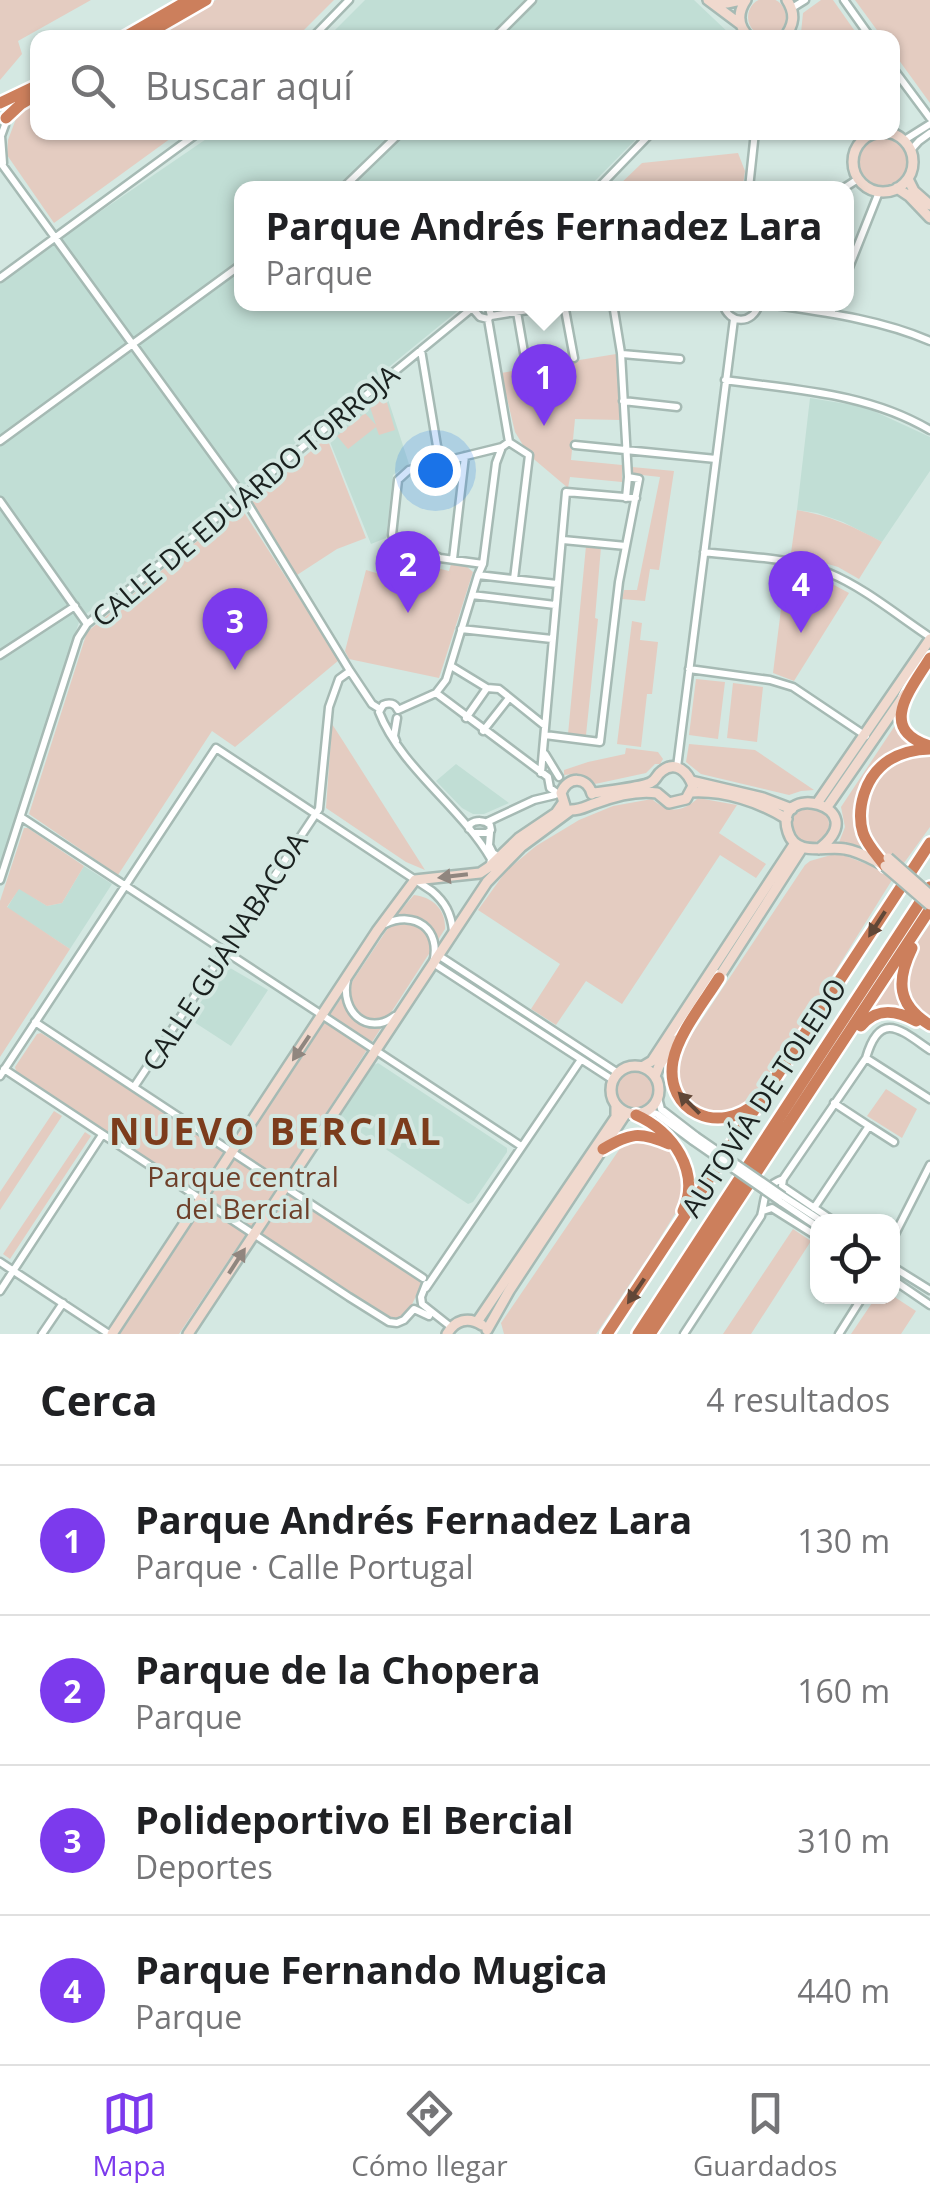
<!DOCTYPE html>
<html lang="es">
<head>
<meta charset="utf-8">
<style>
  :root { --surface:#fff; --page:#f6f6f6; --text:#202124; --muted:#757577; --line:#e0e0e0; --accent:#7c3aed }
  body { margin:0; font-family:"Open Sans",sans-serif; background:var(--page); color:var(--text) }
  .controls { position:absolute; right:30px; bottom:30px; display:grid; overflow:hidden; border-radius:20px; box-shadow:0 2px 8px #0004 }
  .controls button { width:90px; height:90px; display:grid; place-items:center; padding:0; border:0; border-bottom:2px solid var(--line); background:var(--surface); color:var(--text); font:50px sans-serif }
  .you { position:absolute; left:435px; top:470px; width:35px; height:35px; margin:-25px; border:8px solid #fff; border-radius:50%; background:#1a73e8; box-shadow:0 0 0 15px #1a73e833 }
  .badge { display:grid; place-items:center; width:65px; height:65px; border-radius:50%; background:var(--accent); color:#fff; font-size:32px; font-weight:700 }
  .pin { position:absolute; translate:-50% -82px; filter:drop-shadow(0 2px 5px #0008) }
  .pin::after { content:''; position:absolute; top:52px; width:35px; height:30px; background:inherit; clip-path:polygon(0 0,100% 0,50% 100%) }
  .popup { position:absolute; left:234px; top:181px; width:620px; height:130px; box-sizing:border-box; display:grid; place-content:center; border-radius:20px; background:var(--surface); filter:drop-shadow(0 2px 8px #0005); font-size:32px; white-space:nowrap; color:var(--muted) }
  .popup b { font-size:38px; color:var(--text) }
  .popup::after { content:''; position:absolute; left:50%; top:100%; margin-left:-20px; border:20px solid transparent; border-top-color:var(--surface) }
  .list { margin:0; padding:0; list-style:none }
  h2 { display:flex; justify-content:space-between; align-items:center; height:130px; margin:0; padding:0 40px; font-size:42px }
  h2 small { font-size:32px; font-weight:400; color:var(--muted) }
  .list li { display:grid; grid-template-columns:65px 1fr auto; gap:30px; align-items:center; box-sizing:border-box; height:150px; padding:0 40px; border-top:2px solid var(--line) }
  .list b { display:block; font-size:38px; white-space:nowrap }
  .list p { margin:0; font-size:32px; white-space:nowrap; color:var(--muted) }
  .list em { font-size:32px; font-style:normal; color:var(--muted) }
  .icon { flex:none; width:55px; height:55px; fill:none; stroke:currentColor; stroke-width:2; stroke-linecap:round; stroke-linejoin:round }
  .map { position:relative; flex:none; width:930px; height:1334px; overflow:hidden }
  .search { position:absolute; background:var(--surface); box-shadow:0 2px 8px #0004; left:30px; right:30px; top:30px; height:110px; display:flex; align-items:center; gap:25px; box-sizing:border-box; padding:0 35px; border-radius:20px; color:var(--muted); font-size:38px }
  .sheet { height:730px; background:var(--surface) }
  nav { display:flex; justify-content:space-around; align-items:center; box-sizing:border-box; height:140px; border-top:2px solid var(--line); background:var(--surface); font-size:28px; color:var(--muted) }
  nav a { display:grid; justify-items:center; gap:5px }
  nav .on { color:var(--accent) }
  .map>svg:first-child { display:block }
</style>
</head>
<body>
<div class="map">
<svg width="930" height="1334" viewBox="0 0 930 1334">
  <rect width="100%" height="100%" fill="#d4e8e2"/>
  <path fill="#c1ded5" d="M365 0H694L733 37 327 38Z
    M215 133H642L588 188H242V304H466L80 619 0 866V271L6 276Z
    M385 390 409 464 393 475 386 538 371 544 328 437Z
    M810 398 865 407 930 437V471L882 542 843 522 817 513 797 510Z
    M456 764 509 803 484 814H473L462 808 436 781Z
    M84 866 112 884 70 949 7 908 19 888 47 906 62 903Z
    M225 965 268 990 231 1046 194 1022 191 1017Z
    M378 1063 507 1148V1152L473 1202 468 1204 342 1120 341 1115 374 1065Z"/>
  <path fill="#e4ccc1" d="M748 17a19 19 0 1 1 38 0a19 19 0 1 1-38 0Z
    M0 0H91L18 41 22 54 0 80Z
    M216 0H334L297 37 150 38Z
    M821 0H833L859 37H804L801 33 803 13Z
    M855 0H930V103L893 52 892 38 882 37Z
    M37 101 38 132 178 133 54 223 7 155 8 140 17 116 21 110Z
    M857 162a25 25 0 1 1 50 0a25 25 0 1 1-50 0Z
    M738 153 745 171 743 185 732 188H616L642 163Z
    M616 354 621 420 575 419 571 460 622 465V482L570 477 568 488 529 455 515 432 501 373Z
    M386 399 395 430 379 435 376 427 348 449 337 436 365 413 376 425 369 404Z
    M327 438 366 538 337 549 297 575 250 501Z
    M632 467 674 471 659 570 650 569 645 601 622 599 624 590H637L660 477 633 474Z
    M240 506 339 660 235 747 212 731 118 875 29 814 87 632Z
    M797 510C828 515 855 527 882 542L859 579 838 567 791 553Z
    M586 546 601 547 595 618 598 619 586 735 568 734Z
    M451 564 466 566 473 572 439 678 349 659 345 651 366 570 420 586 428 566 449 571Z
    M786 569 819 577 849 593 794 681 773 673Z
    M632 621 642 623 640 640 658 642 652 694H647L641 747 617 744Z
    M696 679 725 682 718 739 689 735Z
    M733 683 763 687 757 742 727 738Z
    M898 721 930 750V827L904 863 838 845 845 827 841 807Z
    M332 724 343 741 425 870 406 862 326 808Z
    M689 744 755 750 814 790 801 791 789 795 701 774 686 762Z
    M626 748 658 752 663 759 660 764H655L646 773 595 784C586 774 577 774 564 775V770L588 762 625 754Z
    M698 798 737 805 719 833 766 864 756 878 720 855 622 1004 586 981 556 1025 531 1009 560 964 478 910 506 871 536 846 579 820 613 806 652 799C668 813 682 813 698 798Z
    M791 824a19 19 0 1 1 38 0a19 19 0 1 1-38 0Z
    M24 828H28L84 866 62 903 47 906 19 889 7 907 70 949 0 1057V901Z
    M838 853 877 868 892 880 767 1081C757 1094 745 1107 729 1112 713 1116 688 1106 680 1090 675 1081 676 1067 676 1058L805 865 810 861Z
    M414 895C433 897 446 910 445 929L279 1186 419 1278 421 1284C415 1298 409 1317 394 1322L250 1228 179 1334H120L208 1199 16 1071 15 1067 37 1034 41 1033 235 1157 398 913Z
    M930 924V1019L896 1008H873Z
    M616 1091a19 19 0 1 1 38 0a19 19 0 1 1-38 0Z
    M886 1089 917 1109 902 1138 867 1116Z
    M54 1111 62 1116 0 1210V1192Z
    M85 1132 91 1136 10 1259 3 1254Z
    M642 1140 665 1147 672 1154 683 1177 682 1194 678 1209 650 1254 596 1334H504L501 1323 621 1147 627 1142Z
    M793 1229 811 1241 751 1334H723Z
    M893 1296 916 1311 901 1334H851L876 1297Z"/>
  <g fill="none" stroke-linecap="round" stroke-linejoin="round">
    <g stroke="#a6bab4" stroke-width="11">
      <path id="street" d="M844 0 871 38
        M792 8 805 0
        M312 38 349 0
        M494 38 532 0
        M892 67 930 118
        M903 141 930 124
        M910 151 919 141 930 133
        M0 162 243 496 350 671 372 704 380 709
        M3 163 1 136 5 125
        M343 188 401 132
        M598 188 652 132
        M749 188 755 132
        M844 188 858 179
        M846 275 879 192
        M0 278 199 132
        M564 304 574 358
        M613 304 621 353 628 477 626 498
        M723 304C729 325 753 325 759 304
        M768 304C822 312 880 319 930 341
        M472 308 480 317 488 319
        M517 312 526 364
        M831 313 835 304
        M491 316 566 304
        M421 350 440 464
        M622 354 680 359
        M725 380C796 390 868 393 930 430
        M623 401 677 407
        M0 441 242 264
        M509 442 529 455 514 579
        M575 445 716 459
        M0 501 87 624
        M563 540 626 546
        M704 552C744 557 791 557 829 573 865 588 898 616 930 637
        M453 559 465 456
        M483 564 440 558 392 535 398 480 409 470 502 447
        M478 575 557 584
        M472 595 555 605
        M461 629 552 639
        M0 655 75 606
        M451 666 487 688 499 689 545 726
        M689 669 770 680 793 687 866 736
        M436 693 548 777 550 788 561 796
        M398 710 436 693 446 680 478 575 483 564 496 463 502 447 509 442 488 319 491 316 488 304
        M398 710C395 703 389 702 383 705L379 712C401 768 461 807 491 859L490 865
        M466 718 487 688
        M483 731 509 698
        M545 735 600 742 619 582 639 479 628 477
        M396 741 394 736 397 718
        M545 754 559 777
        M677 767 734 319
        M541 773 566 492 636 498
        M21 817 521 1146
        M487 822 534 800 555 795
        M469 829 470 824C476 820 485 820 490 825L491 830 487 833H474
        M490 833 489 845 493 853 499 857
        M0 880 78 638 87 624 477 304
        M385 924C415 910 442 929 433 963L613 1080
        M438 955 618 1073
        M347 980C340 1011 367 1037 395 1016
        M35 1022 423 1278
        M866 1058 930 1099
        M4 1069 349 1297 389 1322 397 1323
        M0 1076 216 748 432 891C445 902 451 913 453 931
        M134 1087 319 809 329 707 339 679 350 671
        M658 1098 661 1109 696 1136
        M648 1111 657 1114 693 1141
        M869 1126 894 1142
        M783 1179 782 1186 835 1222
        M783 1196 823 1222
        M781 1202 818 1227
        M814 1208 869 1126 834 1103
        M763 1211 772 1208 818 1237
        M892 1240 930 1165
        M0 1262 109 1334
        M893 1267 930 1290
        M892 1279 930 1305
        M426 1284 421 1297 422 1304 451 1327
        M426 1288 580 1061
        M0 1291 102 1135
        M397 1323 404 1320 414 1309 429 1316
        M42 1334 63 1303
        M684 1334 761 1216C766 1198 762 1186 783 1179L866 1058C880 1009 901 1030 930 1050
        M839 1334 863 1296"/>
    </g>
    <g stroke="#a6bab4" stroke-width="14">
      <path id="secondary" d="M708 0 740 24
        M746 0C737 13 738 27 750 38
        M714 1 727 3 741 0
        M784 38C794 25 796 14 787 0
        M853 162a30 30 0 1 1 60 0a30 30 0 1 1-60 0Z
        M908 179 914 191 930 205
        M897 188 909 196 930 218
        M691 781 763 798 792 809
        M691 792C724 790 760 802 787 819
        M592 793C602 792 641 787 650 783 658 779 655 776 662 771 676 760 688 772 693 786L686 799 669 803 657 793
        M818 802 930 639
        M565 806 561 793C568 776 587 776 592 794
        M827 807 905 694
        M819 849C876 805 771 780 788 832 796 858 826 845 845 849 858 851 870 858 882 864
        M716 982 802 848
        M611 1090a24 24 0 1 1 48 0a24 24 0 1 1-48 0Z
        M642 1067 652 1061 795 843
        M655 1076 659 1066 676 1040
        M477 1322 616 1117V1106
        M487 1330 509 1291 626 1113
        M112 1334 377 931 415 880 480 873 489 867 519 838 556 813 563 803
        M188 1334 487 882 521 847 571 810C582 810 586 806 596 803 615 796 637 790 657 793
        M447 1334C455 1320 468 1316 482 1325"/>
    </g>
    <g stroke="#fff" stroke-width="16">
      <path id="highway" d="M123 38 189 0
        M140 38 206 0
        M0 103 38 85
        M6 118 21 104 38 94
        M930 658C911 689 876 729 930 746
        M885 866C877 855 867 845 863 833 859 820 860 807 864 794 874 763 899 750 930 749
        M912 948C896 981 897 1005 930 1025
        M719 978C704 1002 678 1034 673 1061 664 1111 719 1137 757 1102
        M861 1026C877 1007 896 1010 916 1021
        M636 1115C673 1131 701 1172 683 1211
        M603 1149C631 1133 639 1131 669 1144
        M607 1334 930 843
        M638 1334 930 887
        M650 1334 930 909"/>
    </g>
    <use href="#street" stroke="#fff" stroke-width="6"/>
    <use href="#secondary" stroke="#f0d9ce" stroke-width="9"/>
    <use href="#highway" stroke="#cc7f5c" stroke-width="11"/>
    <g stroke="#a6bab4" stroke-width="11" stroke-linecap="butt">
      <path id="street-bridge" d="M696 1136 783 1196
        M693 1141 781 1202"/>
    </g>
    <g stroke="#a6bab4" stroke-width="14" stroke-linecap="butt">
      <path id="secondary-bridge" d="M888 858 930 895
        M885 866 930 905"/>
    </g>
    <use href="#street-bridge" stroke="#fff" stroke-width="6"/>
    <use href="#secondary-bridge" stroke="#f0d9ce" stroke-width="9"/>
  </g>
  <defs><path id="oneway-solid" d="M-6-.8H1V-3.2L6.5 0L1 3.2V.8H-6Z" transform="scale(2.5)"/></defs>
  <g fill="#90867f">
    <use href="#oneway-solid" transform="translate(453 876) rotate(173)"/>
    <use href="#oneway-solid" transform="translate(301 1048) rotate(124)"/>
    <use href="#oneway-solid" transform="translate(237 1261) rotate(-57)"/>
  </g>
  <g fill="#614737">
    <use href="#oneway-solid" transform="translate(877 924) rotate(123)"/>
    <use href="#oneway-solid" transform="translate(689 1103) rotate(-135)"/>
    <use href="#oneway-solid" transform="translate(636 1291) rotate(124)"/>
  </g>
  <g text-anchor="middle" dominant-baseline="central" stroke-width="8" stroke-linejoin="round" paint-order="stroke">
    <g font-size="28" fill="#1a211f" stroke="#d4e8e2">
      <text transform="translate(245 495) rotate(-40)">CALLE DE EDUARDO TORROJA</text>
      <text transform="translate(224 951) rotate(-57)">CALLE GUANABACOA</text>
      <text transform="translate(763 1097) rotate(-57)">AUTOVÍA DE TOLEDO</text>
    </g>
    <g font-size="28" fill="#6e3f29" stroke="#d4e8e2">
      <text x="243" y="1176">Parque central<tspan x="243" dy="32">del Bercial</tspan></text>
    </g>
    <g font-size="38" font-weight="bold" letter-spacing="2.5" fill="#7c3c1c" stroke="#d4e8e2">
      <text x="276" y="1130">NUEVO BERCIAL</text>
    </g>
  </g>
</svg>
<div class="controls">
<button><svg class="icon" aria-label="locate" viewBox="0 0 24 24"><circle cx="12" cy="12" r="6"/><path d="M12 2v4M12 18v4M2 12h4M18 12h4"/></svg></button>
</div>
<div class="you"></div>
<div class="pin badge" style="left:544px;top:426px">1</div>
<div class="popup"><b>Parque Andrés Fernadez Lara</b>Parque</div>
<div class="pin badge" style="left:408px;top:613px">2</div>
<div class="pin badge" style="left:235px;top:670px">3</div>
<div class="pin badge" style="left:801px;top:633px">4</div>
<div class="search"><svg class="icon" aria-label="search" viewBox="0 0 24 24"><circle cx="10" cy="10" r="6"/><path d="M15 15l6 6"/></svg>Buscar aquí</div>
</div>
<section class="sheet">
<h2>Cerca<small>4 resultados</small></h2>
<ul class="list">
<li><span class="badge">1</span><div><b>Parque Andrés Fernadez Lara</b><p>Parque · Calle Portugal</p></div><em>130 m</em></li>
<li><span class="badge">2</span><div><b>Parque de la Chopera</b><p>Parque</p></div><em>160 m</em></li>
<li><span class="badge">3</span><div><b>Polideportivo El Bercial</b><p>Deportes</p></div><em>310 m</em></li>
<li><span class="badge">4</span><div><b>Parque Fernando Mugica</b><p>Parque</p></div><em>440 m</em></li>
</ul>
</section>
<nav>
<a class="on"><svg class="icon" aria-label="map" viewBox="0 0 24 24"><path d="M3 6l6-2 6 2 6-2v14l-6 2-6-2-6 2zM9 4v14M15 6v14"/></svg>Mapa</a>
<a><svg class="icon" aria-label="directions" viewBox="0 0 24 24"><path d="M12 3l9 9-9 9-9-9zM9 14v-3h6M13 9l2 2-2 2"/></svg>Cómo llegar</a>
<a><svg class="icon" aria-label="saved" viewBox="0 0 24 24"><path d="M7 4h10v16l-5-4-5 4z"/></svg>Guardados</a>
</nav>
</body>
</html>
